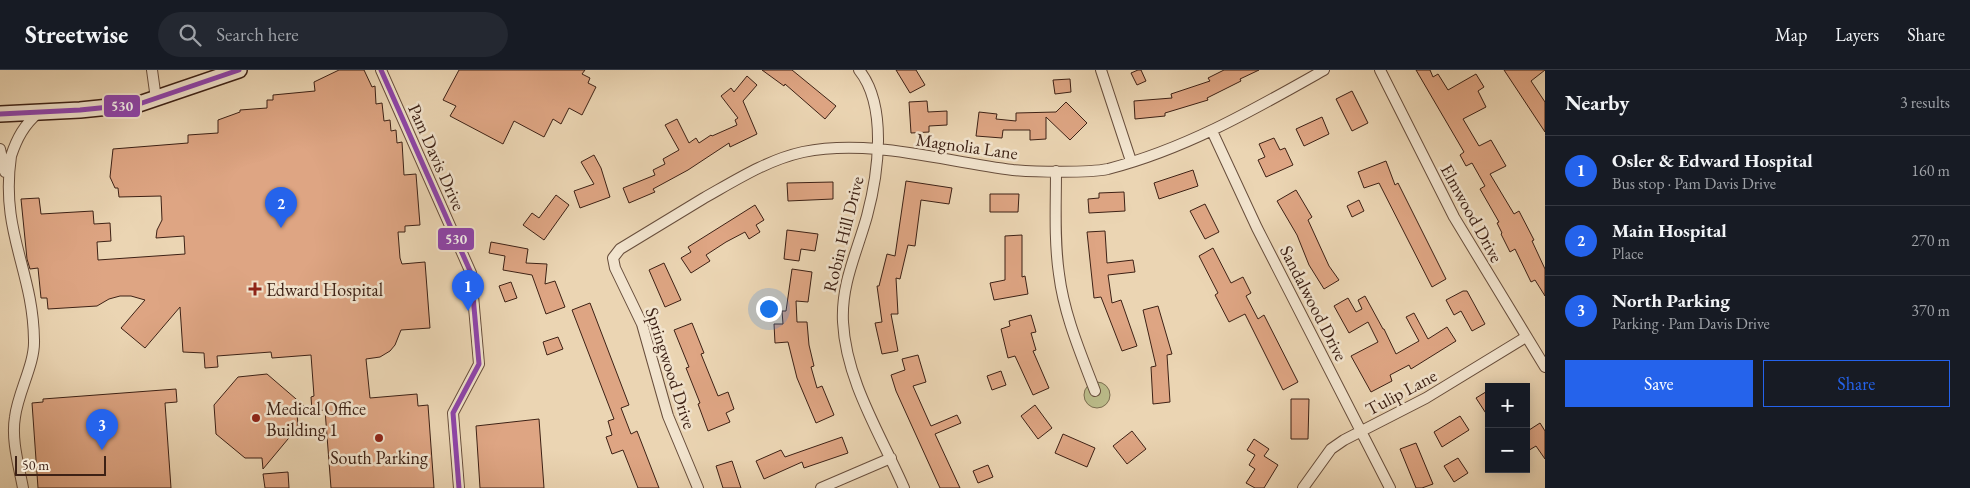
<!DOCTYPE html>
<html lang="en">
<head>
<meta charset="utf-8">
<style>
  :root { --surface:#171b24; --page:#242831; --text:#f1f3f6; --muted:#9ea1a6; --line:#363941; --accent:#2563eb }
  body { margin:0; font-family:"EB Garamond",serif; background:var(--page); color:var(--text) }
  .controls { position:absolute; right:15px; bottom:15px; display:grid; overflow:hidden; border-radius:0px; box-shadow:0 2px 12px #0003 }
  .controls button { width:45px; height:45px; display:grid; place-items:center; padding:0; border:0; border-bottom:1px solid var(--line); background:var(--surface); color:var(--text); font:25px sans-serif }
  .scale { position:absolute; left:15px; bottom:12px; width:91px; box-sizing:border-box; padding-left:5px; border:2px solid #3d2115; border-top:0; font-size:14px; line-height:18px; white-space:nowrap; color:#3d2115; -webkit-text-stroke:4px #f2e4ce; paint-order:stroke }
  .you { position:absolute; left:768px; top:238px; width:18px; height:18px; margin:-12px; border:4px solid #fff; border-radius:50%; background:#1a73e8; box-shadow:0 0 0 8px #1a73e833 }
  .badge { display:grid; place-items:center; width:32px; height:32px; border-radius:50%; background:var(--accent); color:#fff; font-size:16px; font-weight:700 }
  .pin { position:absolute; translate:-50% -41px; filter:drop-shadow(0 1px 2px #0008) }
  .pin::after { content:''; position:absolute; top:26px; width:18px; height:15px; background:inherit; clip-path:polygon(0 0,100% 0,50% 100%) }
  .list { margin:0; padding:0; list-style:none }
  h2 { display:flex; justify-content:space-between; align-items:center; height:65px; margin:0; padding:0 20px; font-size:21px }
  h2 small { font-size:16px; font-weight:400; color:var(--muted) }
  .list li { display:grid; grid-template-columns:32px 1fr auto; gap:15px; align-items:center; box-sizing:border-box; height:70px; padding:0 20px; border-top:1px solid var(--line) }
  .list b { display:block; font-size:19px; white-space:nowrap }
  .list p { margin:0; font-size:16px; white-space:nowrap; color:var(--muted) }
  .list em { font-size:16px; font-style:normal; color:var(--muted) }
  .actions { display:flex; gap:10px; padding:15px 20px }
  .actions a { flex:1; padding:11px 0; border:1px solid var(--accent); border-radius:0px; text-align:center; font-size:18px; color:var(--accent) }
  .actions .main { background:var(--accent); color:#fff }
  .icon { flex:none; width:28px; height:28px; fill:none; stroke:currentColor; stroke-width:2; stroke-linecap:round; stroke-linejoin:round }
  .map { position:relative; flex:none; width:1545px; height:418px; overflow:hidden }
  header { display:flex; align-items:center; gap:30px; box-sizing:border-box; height:70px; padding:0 25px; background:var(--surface); border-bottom:1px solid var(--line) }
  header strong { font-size:24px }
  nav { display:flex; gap:28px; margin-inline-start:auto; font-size:18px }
  .search { width:350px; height:45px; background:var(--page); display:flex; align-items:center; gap:12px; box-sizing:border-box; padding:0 18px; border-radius:28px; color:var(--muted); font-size:19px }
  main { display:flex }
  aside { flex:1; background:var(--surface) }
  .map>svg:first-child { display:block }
</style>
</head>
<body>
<header>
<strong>Streetwise</strong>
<div class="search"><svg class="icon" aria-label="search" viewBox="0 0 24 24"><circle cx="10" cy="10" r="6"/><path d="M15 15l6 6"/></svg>Search here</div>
<nav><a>Map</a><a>Layers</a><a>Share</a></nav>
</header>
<main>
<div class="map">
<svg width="1545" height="418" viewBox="0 0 1545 418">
  <rect width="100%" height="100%" fill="#ebd5b3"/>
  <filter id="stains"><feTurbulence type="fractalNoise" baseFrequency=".004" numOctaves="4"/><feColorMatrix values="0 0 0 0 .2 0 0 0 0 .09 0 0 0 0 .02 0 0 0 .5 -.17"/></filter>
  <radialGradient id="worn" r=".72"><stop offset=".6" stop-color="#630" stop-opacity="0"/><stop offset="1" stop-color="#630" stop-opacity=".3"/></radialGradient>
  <path fill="#bbbc8a" stroke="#7c6e50" d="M1084 325a13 13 0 1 1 26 0a13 13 0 1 1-26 0Z"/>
  <path fill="#dea583" stroke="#3d2115" d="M339 0H364L372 17 375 16 376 34 382 33 384 51 390 50 391 61 396 60 397 73 402 72 404 105 416 104 420 155 405 156V162H398L400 188 402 194 425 192 430 258 401 260 395 275 390 281 380 287 366 289 370 328 417 324 418 336 428 335 434 418H331L325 340 312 341 311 327 314 326 311 285 272 288 271 282 217 286 218 297 205 298 204 283 183 282 180 237 145 278 121 258 145 230 131 226H120L109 229 97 236 48 239 47 228H41L38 198 30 199 27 189 21 129 39 128 41 144 93 141 94 154 110 153 111 171 97 172 98 190 185 184 184 166 156 168 157 160 162 150 161 126 119 127 118 118H115L110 107 113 79 188 73V65L218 63V50L240 42V40L267 38V30H273V25L315 21 314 12Z
    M459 0H585L582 4 590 8 588 13 596 17 582 45 569 38 561 54 553 49 544 67 514 51 503 74 450 46 456 36 443 30Z
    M762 0H792L836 36 825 49 785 14 784 16Z
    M896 0H916L925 15 910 23Z
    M1138 0H1141L1146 11 1137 15 1131 3Z
    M1224 0H1259L1240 9 1241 11 1207 28 1208 30 1165 43V46L1135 49 1134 31 1172 28 1171 24 1210 11 1208 8Z
    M1416 0H1430L1433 7 1438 4 1448 20 1476 4 1484 17 1478 21 1486 37 1463 49 1479 76 1491 70 1506 96 1490 104 1514 144 1519 141 1534 170 1532 171 1545 199V226L1535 210 1531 212 1515 179 1510 182 1501 164 1502 163 1497 153 1499 152 1480 119 1485 116 1472 93 1466 96 1460 85 1464 82Z
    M1504 0H1545L1531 11 1545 32V62Z
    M747 6 757 15 743 31 757 64 730 77 729 73 688 100 653 119 655 122 629 133 623 118 655 105 653 100 665 94 663 89 679 80 665 55 677 49 689 73 696 68 699 73 711 65 712 66 737 55 735 50 738 48 721 26 731 18 734 22Z
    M1070 9 1071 22 1055 24 1053 10Z
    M1352 21 1368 53 1352 61 1336 29Z
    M927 31 928 42 947 41V55L929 56V62L911 63 909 32Z
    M1066 32 1087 53 1070 70 1046 47V69L1030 70V60H1003L1002 68 976 66 979 42 997 44 996 49 1016 51V43L1056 42Z
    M1322 47 1329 64 1304 76 1296 59Z
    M1274 68 1280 80 1285 78 1293 95 1266 107 1258 90 1265 87 1259 74Z
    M594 85 601 98 610 127 580 138 574 121 594 114 581 92Z
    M1386 91 1395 115 1398 113 1446 209 1432 217 1379 113 1364 118 1358 102Z
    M1193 100 1198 116 1159 129 1154 113Z
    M906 111 952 118 949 134 921 130 915 176 908 175 900 209 896 208 898 244H891L898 281 882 284 875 253 882 252 877 216H879L887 184 895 186Z
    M833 112V129L788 131 787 113Z
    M1296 120 1312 147 1308 150 1329 196 1339 210 1324 219 1309 195 1297 165 1277 131Z
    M1124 122 1125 141 1089 143 1088 129 1099 128V123Z
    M990 124H1019L1018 142H990Z
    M556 125 569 135 544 170 523 155 532 143 539 148Z
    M1359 130 1364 141 1352 147 1347 136Z
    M1205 134 1219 162 1205 169 1190 141Z
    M755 135 764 150 756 155 760 162 749 169 745 162 726 172 706 185 710 191 691 203 681 188 691 182 688 177Z
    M787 160 818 164 815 181 801 179 799 191 784 189Z
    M1105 161 1107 193 1133 190 1135 202 1108 205 1112 233 1121 230 1137 276 1122 281 1101 227 1094 228 1087 162Z
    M1022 165V207L1025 206 1028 224 994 230 990 213 1005 210V166Z
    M491 172 528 179 526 193 547 194 545 214 555 211 565 237 546 244 532 205 503 200 505 186 489 183Z
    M1213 178 1231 213 1243 207 1251 223 1246 226 1258 249 1264 245 1298 312 1283 320 1245 244 1229 252 1215 225 1218 223 1199 186Z
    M664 193 681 230 665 237 649 200Z
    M792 199 812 202 808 232 796 231 797 252H807L809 275 814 296 811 297 817 318 822 316 834 345 816 353 797 308 788 272 775 273 774 254H783L782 241H786Z
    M511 212 517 228 505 232 499 216Z
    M1463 221H1467L1485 254 1472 261 1461 241 1454 245 1446 230Z
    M1365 226 1383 259H1384L1396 284 1419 271 1406 247 1414 243 1428 269 1447 257 1456 271 1411 299 1409 295 1390 305 1392 311 1371 322 1351 286 1378 272 1368 252 1349 263 1334 236 1348 228 1356 242 1362 239 1358 230Z
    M590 233 629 335 621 338 631 364 637 361 659 418H638L623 380 612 384 606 367 612 365 608 351 614 349 572 240Z
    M1158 236 1172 284 1167 285 1170 332 1153 334 1151 297 1156 296 1143 240Z
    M1031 245 1036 262 1031 263 1036 280 1033 281 1049 318 1033 325 1015 286 1008 288 1001 259 1010 256 1009 251Z
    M692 253 704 283 701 284 718 326 728 322 734 339 726 343 730 352 708 361 698 334 700 333 686 298 689 297 674 260Z
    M558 267 563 279 547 285 543 272Z
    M918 285 926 312 913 316 930 354 931 356 957 345 961 353 935 364 960 418H940L896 321 891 305 905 300 902 289Z
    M1001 301 1006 315 992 320 987 306Z
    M267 304 310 341 297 342 298 357 263 399 262 388H245L216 364 214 335 238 307Z
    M176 319 177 332 165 333 171 418H38L32 333 43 332V329Z
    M1489 320V348L1476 328Z
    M1291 329H1309L1308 369H1291Z
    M1035 335 1052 358 1038 369 1021 346Z
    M1460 346 1469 360 1442 377 1434 362Z
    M539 349 544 418H480L476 356Z
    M1540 353 1545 361V389L1536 376 1526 382V362Z
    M1132 361 1146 379 1127 394 1113 376Z
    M1063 364 1095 378 1087 397 1055 383Z
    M842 367 848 383 804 398 802 392 764 409 756 391 781 380 785 387Z
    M1254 369 1269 379 1264 386 1278 395 1264 418H1255L1246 413 1255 399 1249 395 1255 385 1247 380Z
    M1416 373 1433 414 1422 418H1416L1400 379Z
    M1458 388 1468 403 1454 412 1444 396Z
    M732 391 741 418H723L716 396Z
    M988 395 993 407 978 413 973 401Z
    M288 402 289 418H265L263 404Z"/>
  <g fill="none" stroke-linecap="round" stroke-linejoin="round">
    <g stroke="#684e3c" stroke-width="12">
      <path id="minor" d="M152 0 156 29
        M381 0 471 203 479 294 453 343 459 418
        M859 0C888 36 878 105 867 146 857 182 841 214 843 252 846 311 881 365 904 418
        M1101 0 1131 91
        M1380 0 1454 147 1545 297
        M1212 61 1257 158 1390 418
        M0 79 5 102
        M1056 101C1056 135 1054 170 1059 204 1064 245 1081 284 1095 321
        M23 418C19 396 11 370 15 347 18 322 35 294 34 270 33 199 0 163 11 86 17 68 24 55 39 42
        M698 418 668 346 642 254 615 198 613 188 620 179C648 162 676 145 704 128 736 110 767 90 803 82 872 68 945 92 1013 100 1034 102 1089 103 1108 99 1186 79 1255 39 1324 0
        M821 418 891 388
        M1303 418 1331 379 1344 370 1426 328 1526 267"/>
    </g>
    <g stroke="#3d2115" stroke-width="18">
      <path id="secondary" d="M0 44 80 40 139 34 239 0"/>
    </g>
    <use href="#minor" stroke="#f2e4ce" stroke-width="10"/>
    <use href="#secondary" stroke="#f2e4ce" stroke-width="15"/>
    <g stroke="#f2e4ce" stroke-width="9">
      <path id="bus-1" d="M381 0 471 203 479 294 453 343 459 418
        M0 44 80 40 139 34 239 0"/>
    </g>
    <use href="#bus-1" stroke="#8e44ad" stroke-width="5"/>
  </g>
  <g fill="#8f2418" stroke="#f2e4ce" stroke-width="2">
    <path d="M252.5 211.5h5v5h5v5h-5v5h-5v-5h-5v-5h5z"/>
    <circle cx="256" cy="348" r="5"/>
    <circle cx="379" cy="368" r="5"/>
  </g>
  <g text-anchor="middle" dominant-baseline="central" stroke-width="5" stroke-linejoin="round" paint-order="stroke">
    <g font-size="18" fill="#3d2115" stroke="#f2e4ce">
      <text transform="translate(967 76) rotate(8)">Magnolia Lane</text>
      <text transform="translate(437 87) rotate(66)">Pam Davis Drive</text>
      <text transform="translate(1472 143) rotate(61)">Elmwood Drive</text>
      <text transform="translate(843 164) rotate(-76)">Robin Hill Drive</text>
      <text transform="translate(1314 233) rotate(63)">Sandalwood Drive</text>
      <text transform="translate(671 298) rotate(72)">Springwood Drive</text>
      <text transform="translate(1401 322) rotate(-28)">Tulip Lane</text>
    </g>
    <g font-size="18" fill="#3d2115" stroke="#f2e4ce" text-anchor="start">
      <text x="266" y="219">Edward Hospital</text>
      <text x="266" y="338">Medical Office<tspan x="266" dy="21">Building 1</tspan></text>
      <text x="379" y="387" text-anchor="middle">South Parking</text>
    </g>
  </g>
  <g stroke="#f2e4ce" stroke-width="2">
    <rect x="103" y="24" width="38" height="24" rx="5" fill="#8e44ad"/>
    <rect x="437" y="157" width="38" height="24" rx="5" fill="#8e44ad"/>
  </g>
  <g font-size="14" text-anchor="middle" font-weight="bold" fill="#fff">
    <text x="122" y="41">530</text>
    <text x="456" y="174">530</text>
  </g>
  <rect width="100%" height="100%" filter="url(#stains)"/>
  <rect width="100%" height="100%" fill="url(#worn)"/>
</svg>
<div class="controls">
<button>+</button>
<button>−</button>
</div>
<div class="scale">50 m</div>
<div class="you"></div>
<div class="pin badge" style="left:468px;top:241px">1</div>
<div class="pin badge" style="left:281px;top:158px">2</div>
<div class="pin badge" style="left:102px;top:380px">3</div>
</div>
<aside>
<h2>Nearby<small>3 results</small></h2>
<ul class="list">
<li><span class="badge">1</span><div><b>Osler &amp; Edward Hospital</b><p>Bus stop · Pam Davis Drive</p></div><em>160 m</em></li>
<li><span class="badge">2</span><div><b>Main Hospital</b><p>Place</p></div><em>270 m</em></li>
<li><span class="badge">3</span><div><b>North Parking</b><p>Parking · Pam Davis Drive</p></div><em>370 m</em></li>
</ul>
<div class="actions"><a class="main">Save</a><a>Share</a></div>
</aside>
</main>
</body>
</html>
